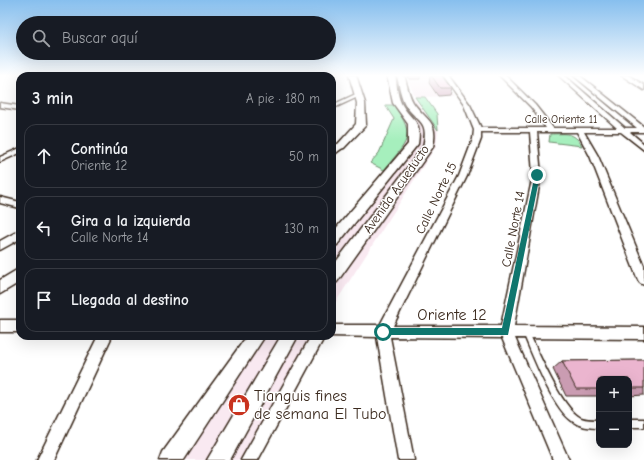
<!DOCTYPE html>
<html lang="es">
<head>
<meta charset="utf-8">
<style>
  :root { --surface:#171b24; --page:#20242c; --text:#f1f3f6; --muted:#9ea1a6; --line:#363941 }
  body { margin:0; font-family:"Comic Neue",sans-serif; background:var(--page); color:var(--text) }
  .controls { position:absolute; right:12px; bottom:12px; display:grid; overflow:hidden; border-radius:8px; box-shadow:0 4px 16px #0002 }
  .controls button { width:36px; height:36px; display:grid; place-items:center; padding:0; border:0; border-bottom:1px solid var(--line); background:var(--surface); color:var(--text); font:20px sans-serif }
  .stop { position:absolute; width:12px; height:12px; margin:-9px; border:3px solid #0f766e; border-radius:50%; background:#fff }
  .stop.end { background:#0f766e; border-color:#fff; box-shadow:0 1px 4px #0008 }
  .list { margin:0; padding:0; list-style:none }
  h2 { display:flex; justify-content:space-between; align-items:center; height:52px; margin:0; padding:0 16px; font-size:17px }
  h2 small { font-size:13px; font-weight:400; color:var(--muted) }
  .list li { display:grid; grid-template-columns:26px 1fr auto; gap:12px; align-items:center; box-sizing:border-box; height:64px; margin:0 8px 8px; padding:0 8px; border:1px solid var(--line); border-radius:12px }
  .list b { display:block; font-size:15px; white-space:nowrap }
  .list p { margin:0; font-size:13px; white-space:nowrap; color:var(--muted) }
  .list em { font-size:13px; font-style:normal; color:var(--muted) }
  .icon { flex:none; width:22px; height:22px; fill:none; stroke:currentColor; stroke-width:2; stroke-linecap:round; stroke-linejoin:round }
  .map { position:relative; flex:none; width:644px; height:460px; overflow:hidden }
  .search { position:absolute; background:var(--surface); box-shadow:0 4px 16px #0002; left:16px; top:16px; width:320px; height:44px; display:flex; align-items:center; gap:10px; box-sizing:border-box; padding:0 14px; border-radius:22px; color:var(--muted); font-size:15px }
  .panel { position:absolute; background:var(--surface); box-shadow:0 4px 16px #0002; left:16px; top:72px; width:320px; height:268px; border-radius:12px }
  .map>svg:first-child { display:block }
</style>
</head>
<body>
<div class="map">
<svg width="644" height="460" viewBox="0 0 644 460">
  <rect width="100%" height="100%" fill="#fff"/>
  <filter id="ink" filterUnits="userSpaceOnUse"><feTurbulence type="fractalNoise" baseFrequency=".025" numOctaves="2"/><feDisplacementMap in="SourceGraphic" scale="8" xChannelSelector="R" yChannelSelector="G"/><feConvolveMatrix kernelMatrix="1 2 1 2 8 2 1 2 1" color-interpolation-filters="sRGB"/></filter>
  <g filter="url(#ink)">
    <path fill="#f9e9f1" d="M385 75H404L413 98 438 130 436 146 332 308V234L403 146 394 105Z
      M406 75H437L453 96 415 97Z
      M250 336H316L245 460H165Z"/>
    <path fill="#a6efbd" stroke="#708c6e" d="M415 97H425L437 114 438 130Z
      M385 105H394C417 138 407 141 384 170L370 163 379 153 394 119Z
      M550 134C565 134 574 131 582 146L549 142Z"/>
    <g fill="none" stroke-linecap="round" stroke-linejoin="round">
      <g stroke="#3b2a1e" stroke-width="3">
        <path id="service" d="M526 330 528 331C538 351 561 408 581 418 586 420 593 420 599 420V428C590 428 580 427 572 421 552 407 533 356 523 333L524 331Z
          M629 419H644V427H629Z"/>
      </g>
      <g stroke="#3b2a1e" stroke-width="3">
        <path id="minor" d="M142 75H148V76H142Z
          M208 75H217L218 76H208Z
          M232 75H237L231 76Z
          M279 75H284L278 76Z
          M443 75H448L470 105 481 128H546L531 107 499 75H505L535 105 553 128H617L558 75H564L625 128H637L573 75H579L644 127V132H630L644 144V150L621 132H584L598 156 644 266V285L640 283 638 280 590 156 577 132H537L541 175 514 326 644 327V339L515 338 569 460H553L502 338 390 337 414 460H398L377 337 330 336H332V325H380L459 176 473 139 474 130 464 105ZM481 132H530L533 175 501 326H393L467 176 481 139Z
          M621 75H628L644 85V90Z
          M358 93 361 95 360 96 332 109V105Z
          M0 103 20 106V110L0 107Z
          M338 144H341L345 146 332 156V150Z
          M20 148V153L0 162V157Z
          M0 197 20 202V208L0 203Z
          M20 230V239L0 250V241Z
          M0 320H20V332H0Z
          M98 336H112L54 460H37Z
          M311 336H325L258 460H241Z"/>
      </g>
      <g stroke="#3b2a1e" stroke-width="3">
        <path id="tertiary" d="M349 75H356L365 103 366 125 344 148 332 151V145L338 144 356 124 357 103Z
          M387 75H395C397 85 397 94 401 103 411 122 422 118 418 144L337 245 332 247V233L408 144V124L393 103Z
          M397 75H404C407 84 409 98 415 105 428 122 438 121 433 147L337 282 332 284V267L423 147C429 120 419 124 406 106 401 98 399 85 397 75Z
          M20 268V282L0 294V280Z
          M247 336H265L184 460H160L163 452Z
          M281 336H298L230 460H207Z"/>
      </g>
      <use href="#service" fill="#fff" fill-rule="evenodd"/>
      <use href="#minor" fill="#fff" fill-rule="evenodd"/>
      <use href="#tertiary" fill="#fff" fill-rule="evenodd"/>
    </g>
    <path fill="#ca9cb2" stroke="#3b2a1e" d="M408 75H420V79H409Z
      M430 75H441L451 88 449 95 438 96 429 83Z
      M644 360V395L629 396V379H599V396H566L553 369 562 361Z"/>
    <path fill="#ebb5cf" stroke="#3b2a1e" d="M431 75H441L451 88H440Z
      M644 360V388H629V379H599V389H576L562 361Z"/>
  </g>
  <linearGradient id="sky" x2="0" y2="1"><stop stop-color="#87bfee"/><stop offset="0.54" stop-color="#fff"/><stop offset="1" stop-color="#fff" stop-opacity="0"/></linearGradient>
  <rect width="644" height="140" fill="url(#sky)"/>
  <path fill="#0f766e" d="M535 174 540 175 508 335H380V329L383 328H502Z"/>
  <defs>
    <g id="shop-disc" transform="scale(1.15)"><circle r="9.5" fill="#c8321e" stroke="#fff"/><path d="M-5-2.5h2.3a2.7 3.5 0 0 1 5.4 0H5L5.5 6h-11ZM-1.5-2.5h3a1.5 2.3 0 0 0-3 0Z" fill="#fff"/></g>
  </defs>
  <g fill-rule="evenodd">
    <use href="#shop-disc" x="239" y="405"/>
  </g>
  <g text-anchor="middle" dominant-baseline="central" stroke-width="3" stroke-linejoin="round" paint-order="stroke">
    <g font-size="11" fill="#3b2a1e" stroke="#fff">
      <text x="561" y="119">Calle Oriente 11</text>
    </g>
    <g font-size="13" fill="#3b2a1e" stroke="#fff">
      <text transform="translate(396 189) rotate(-55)">Avenida Acueducto</text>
      <text transform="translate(436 198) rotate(-64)">Calle Norte 15</text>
      <text transform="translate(513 229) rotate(-79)">Calle Norte 14</text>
    </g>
    <g font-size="16" fill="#3b2a1e" stroke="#fff">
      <text x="452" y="315">Oriente 12</text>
    </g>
    <g font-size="16" fill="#3b2a1e" stroke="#fff" text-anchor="start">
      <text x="254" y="396">Tianguis fines<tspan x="254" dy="18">de semana El Tubo</tspan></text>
    </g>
  </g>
</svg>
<div class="controls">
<button>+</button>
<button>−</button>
</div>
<div class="stop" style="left:383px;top:332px"></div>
<div class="stop end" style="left:537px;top:175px"></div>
<div class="search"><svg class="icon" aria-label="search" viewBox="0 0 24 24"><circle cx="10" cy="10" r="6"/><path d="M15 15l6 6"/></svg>Buscar aquí</div>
<section class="panel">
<h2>3 min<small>A pie · 180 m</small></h2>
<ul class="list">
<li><svg class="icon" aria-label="ahead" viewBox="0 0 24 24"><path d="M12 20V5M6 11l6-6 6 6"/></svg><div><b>Continúa</b><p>Oriente 12</p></div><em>50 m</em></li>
<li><svg class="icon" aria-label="left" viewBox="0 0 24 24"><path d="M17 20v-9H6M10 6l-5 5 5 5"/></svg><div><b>Gira a la izquierda</b><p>Calle Norte 14</p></div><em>130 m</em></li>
<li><svg class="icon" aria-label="arrive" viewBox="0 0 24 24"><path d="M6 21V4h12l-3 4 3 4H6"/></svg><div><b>Llegada al destino</b></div></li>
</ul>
</section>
</div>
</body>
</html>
